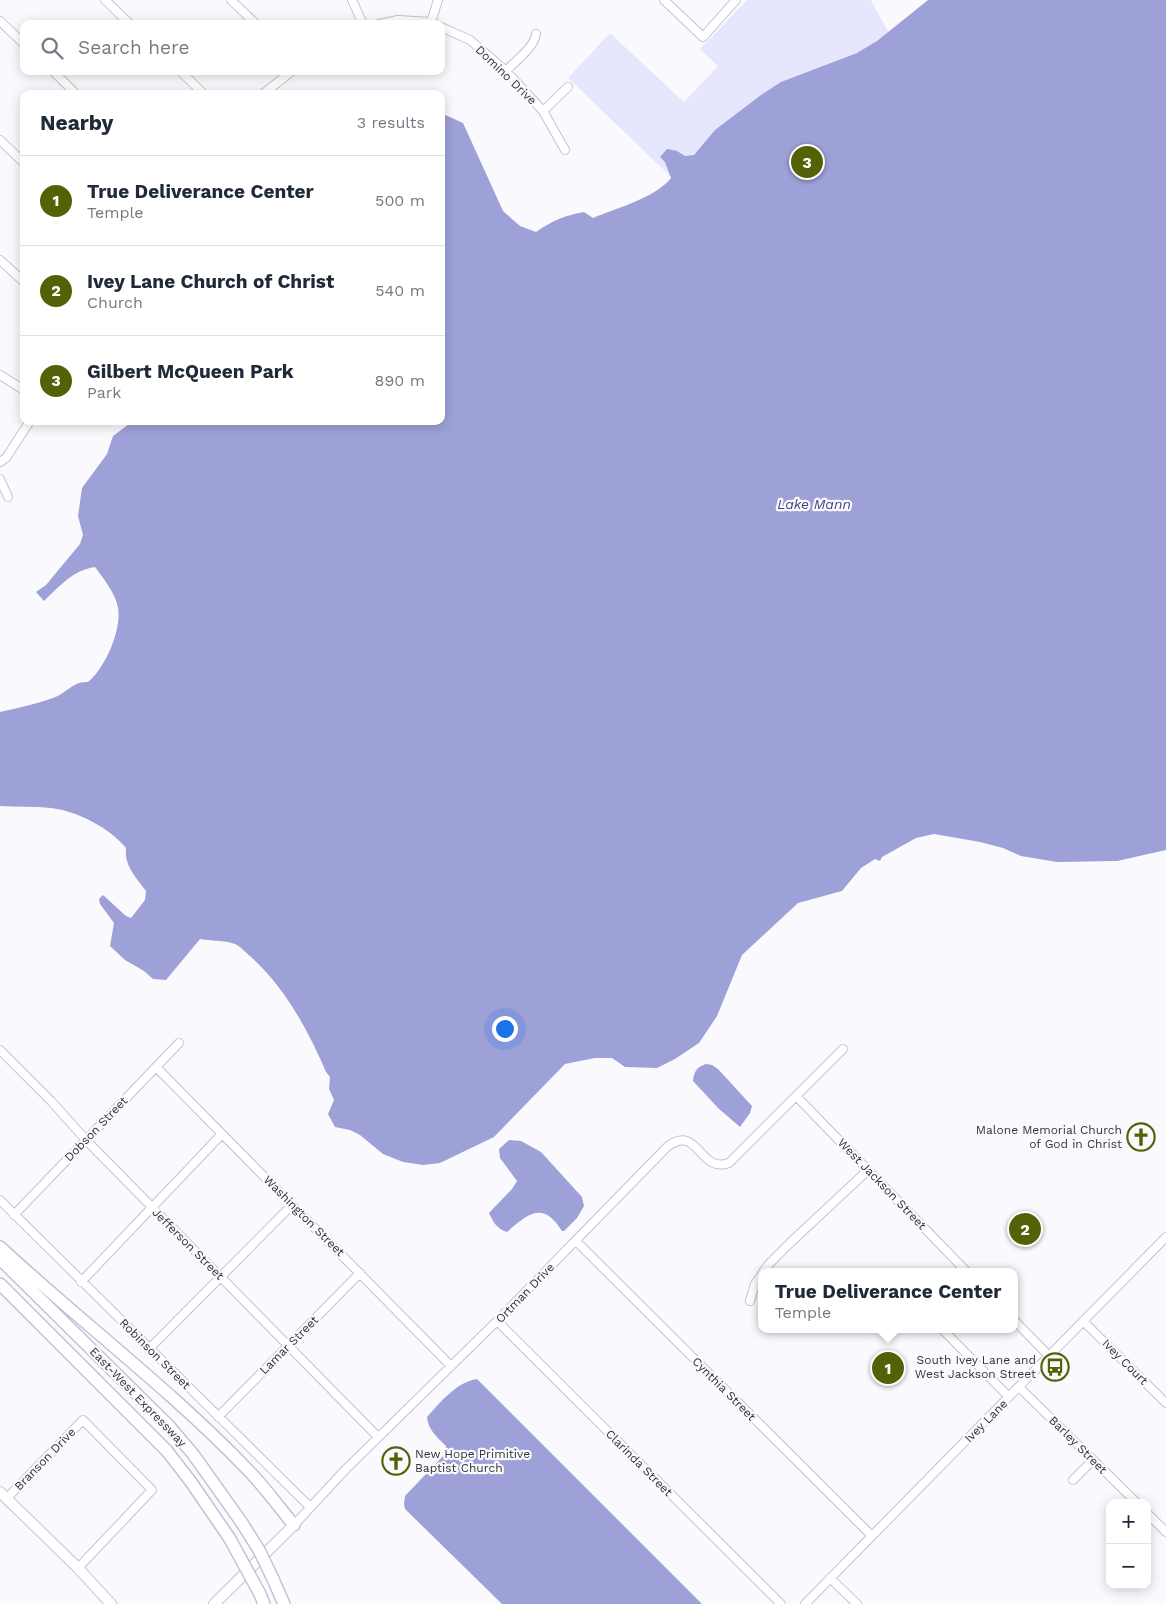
<!DOCTYPE html>
<html lang="en">
<head>
<meta charset="utf-8">
<style>
  :root { --surface:#fff; --page:#f2f2f3; --text:#1f2937; --muted:#747a83; --line:#e0e1e3; --accent:#536206 }
  body { margin:0; font-family:"Work Sans",sans-serif; background:var(--page); color:var(--text) }
  .controls { position:absolute; right:15px; bottom:15px; display:grid; overflow:hidden; border-radius:10px; box-shadow:0 2px 12px #0003 }
  .controls button { width:45px; height:45px; display:grid; place-items:center; padding:0; border:0; border-bottom:1px solid var(--line); background:var(--surface); color:var(--text); font:25px sans-serif }
  .you { position:absolute; left:504px; top:1028px; width:18px; height:18px; margin:-12px; border:4px solid #fff; border-radius:50%; background:#1a73e8; box-shadow:0 0 0 8px #1a73e833 }
  .badge { display:grid; place-items:center; width:32px; height:32px; border-radius:50%; background:var(--accent); color:#fff; font-size:16px; font-weight:700 }
  .pin { position:absolute; translate:-50% -50%; border:2px solid #fff; box-shadow:0 1px 5px #0006 }
  .popup { position:absolute; left:758px; top:1268px; width:260px; height:65px; box-sizing:border-box; display:grid; place-content:center; border-radius:10px; background:var(--surface); filter:drop-shadow(0 1px 4px #0005); font-size:16px; white-space:nowrap; color:var(--muted) }
  .popup b { font-size:19px; color:var(--text) }
  .popup::after { content:''; position:absolute; left:50%; top:100%; margin-left:-10px; border:10px solid transparent; border-top-color:var(--surface) }
  .list { margin:0; padding:0; list-style:none }
  h2 { display:flex; justify-content:space-between; align-items:center; height:65px; margin:0; padding:0 20px; font-size:21px }
  h2 small { font-size:16px; font-weight:400; color:var(--muted) }
  .list li { display:grid; grid-template-columns:32px 1fr auto; gap:15px; align-items:center; box-sizing:border-box; height:90px; padding:0 20px; border-top:1px solid var(--line) }
  .list b { display:block; font-size:19px; white-space:nowrap }
  .list p { margin:0; font-size:16px; white-space:nowrap; color:var(--muted) }
  .list em { font-size:16px; font-style:normal; color:var(--muted) }
  .icon { flex:none; width:28px; height:28px; fill:none; stroke:currentColor; stroke-width:2; stroke-linecap:round; stroke-linejoin:round }
  .map { position:relative; flex:none; width:1166px; height:1604px; overflow:hidden }
  .search { position:absolute; background:var(--surface); box-shadow:0 2px 12px #0003; left:20px; top:20px; width:425px; height:55px; display:flex; align-items:center; gap:12px; box-sizing:border-box; padding:0 18px; border-radius:10px; color:var(--muted); font-size:19px }
  .panel { position:absolute; background:var(--surface); box-shadow:0 2px 12px #0003; left:20px; top:90px; width:425px; height:335px; border-radius:10px }
  .map>svg:first-child { display:block }
</style>
</head>
<body>
<div class="map">
<svg width="1166" height="1604" viewBox="0 0 1166 1604">
  <rect width="100%" height="100%" fill="#fafafe"/>
  <path fill="#e6e7fc" d="M747 0H871L991 222 857 355 568 78 610 33 684 102 718 66 700 49Z"/>
  <path fill="#9ea1d7" d="M928 0H1166V850L1117 861 1057 862 1021 856 1003 848 980 842 934 834 916 838 882 857 880 861 875 859 861 868 842 891 798 903 742 955 717 1016 699 1043 675 1059 657 1068 625 1067 612 1058H595L565 1064 494 1137 440 1163 423 1165 403 1162 383 1154 360 1135 350 1130 335 1127 328 1114 334 1100 329 1089 330 1077 326 1072C308 1030 285 987 250 956 245 952 240 946 235 944 224 940 211 941 200 939L166 980 153 979 144 971 125 960 110 946 114 923 100 904 99 899 103 895 126 916 131 918 145 900 146 891C136 877 124 866 126 848 110 828 77 811 51 808 34 806 17 807 0 806V712C18 708 36 704 53 698 67 693 73 681 88 682 105 669 122 629 118 608 116 594 103 578 95 567 73 570 60 586 44 601L36 592 46 585 80 544 83 535 78 516 82 488 107 454 113 436 133 421H441V113L463 123 503 211 520 226 536 232C554 220 563 216 584 212L593 218C617 208 655 198 671 178L665 162 660 157 667 149 677 151 685 156 694 155 715 130 761 95 781 82 857 53 877 41Z
    M706 1064 712 1065 718 1069 752 1106 750 1113 740 1127 718 1108 693 1081C694 1071 697 1067 706 1064Z
    M509 1140 521 1141 541 1152 582 1197 584 1206 577 1218 564 1231H562C543 1201 529 1213 507 1232 497 1229 493 1222 489 1213L512 1189 517 1181 500 1158 499 1149Z
    M477 1379 702 1604H502L405 1509 404 1504 405 1496 445 1454 446 1446C437 1437 428 1430 427 1417 440 1403 456 1382 477 1379Z"/>
  <g fill="none" stroke-linecap="round" stroke-linejoin="round">
    <g stroke="#c1c3d4" stroke-width="10">
      <path id="minor" d="M105 0 130 24
        M231 0 256 24
        M352 0 363 24
        M664 0 703 37 736 0
        M0 21 24 44
        M431 22 438 0
        M379 24 398 20 431 22 435 24
        M441 27 470 40 506 71 543 111 565 150
        M53 71 76 94
        M180 71 204 94
        M506 71C515 61 534 48 536 34
        M263 94 292 71
        M543 111 568 87
        M0 140 24 163
        M0 260 24 282
        M0 375 24 390
        M0 462 6 458 30 421
        M0 479 8 497
        M0 1050 51 1101 86 1140 378 1437
        M156 1067 451 1366
        M796 1096 967 1272
        M0 1200 310 1507
        M14 1215 179 1043
        M576 1241 872 1536
        M763 1272 769 1264 790 1243 868 1170
        M81 1282 222 1134
        M750 1301 755 1284 762 1274
        M1014 1320 1049 1356
        M497 1321 781 1604
        M1083 1321 1166 1403
        M942 1329 1009 1397
        M149 1349 292 1205
        M1019 1387 1137 1503
        M218 1417 360 1273
        M1073 1480 1093 1460
        M7 1498 83 1420 152 1490 78 1568
        M1147 1513 1166 1532
        M294 1525 346 1469 497 1321 668 1146C699 1124 699 1174 729 1163L843 1049
        M830 1578 857 1604
        M805 1604 1166 1237"/>
    </g>
    <g stroke="#c1c3d4" stroke-width="12">
      <path id="major" d="M0 1492 78 1568 111 1604
        M214 1604 294 1525"/>
    </g>
    <g stroke="#c1c3d4" stroke-width="14">
      <path id="highway" d="M0 1247C81 1322 170 1389 247 1469 264 1486 278 1506 294 1525
        M0 1259 169 1426 193 1454 242 1523
        M0 1284 167 1451 191 1482 230 1539
        M273 1579 284 1604
        M260 1594 264 1604"/>
    </g>
    <use href="#minor" stroke="#fff" stroke-width="8"/>
    <use href="#major" stroke="#fff" stroke-width="10"/>
    <use href="#highway" stroke="#fff" stroke-width="11"/>
    <g stroke="#c1c3d4" stroke-width="14" stroke-linecap="butt">
      <path id="highway-bridge" d="M242 1523 259 1550 273 1579
        M230 1539 260 1594"/>
    </g>
    <use href="#highway-bridge" stroke="#fff" stroke-width="11"/>
  </g>
  <defs>
    <g id="church-ring" transform="scale(1.4375)"><circle r="9.5" fill="#fafafe" stroke="#536206" stroke-width="1.5"/><path d="M-1.2-6h2.4v3.5h3.3v2.4h-3.3V6h-2.4V-.1h-3.3v-2.4h3.3Z" fill="#536206"/></g>
    <g id="bus-ring" transform="scale(1.4375)"><circle r="9.5" fill="#fafafe" stroke="#536206" stroke-width="1.5"/><path d="M-5-6H5V4H4V6H2V4H-2V6H-4V4H-5ZM-3.5-4V0h7V-4ZM-3.5 1.2v1.5H-2V1.2ZM2 1.2v1.5H3.5V1.2Z" fill="#536206"/></g>
  </defs>
  <g fill-rule="evenodd">
    <use href="#church-ring" x="1141" y="1137"/>
    <use href="#bus-ring" x="1055" y="1367"/>
    <use href="#church-ring" x="396" y="1461"/>
  </g>
  <g text-anchor="middle" dominant-baseline="central" stroke-width="4.5" stroke-linejoin="round" paint-order="stroke">
    <g font-size="12" fill="#323339" stroke="#fafafe">
      <text transform="translate(506 75) rotate(44)">Domino Drive</text>
      <text transform="translate(96 1129) rotate(-46)">Dobson Street</text>
      <text transform="translate(882 1184) rotate(46)">West Jackson Street</text>
      <text transform="translate(304 1216) rotate(45)">Washington Street</text>
      <text transform="translate(188 1244) rotate(45)">Jefferson Street</text>
      <text transform="translate(525 1293) rotate(-46)">Ortman Drive</text>
      <text transform="translate(289 1345) rotate(-45)">Lamar Street</text>
      <text transform="translate(155 1354) rotate(45)">Robinson Street</text>
      <text transform="translate(1125 1362) rotate(45)">Ivey Court</text>
      <text transform="translate(724 1389) rotate(45)">Cynthia Street</text>
      <text transform="translate(138 1397) rotate(46)">East-West Expressway</text>
      <text transform="translate(986 1421) rotate(-45)">Ivey Lane</text>
      <text transform="translate(1078 1445) rotate(45)">Barley Street</text>
      <text transform="translate(45 1459) rotate(-46)">Branson Drive</text>
      <text transform="translate(639 1463) rotate(45)">Clarinda Street</text>
    </g>
    <g font-size="12" fill="#323339" stroke="#fafafe" text-anchor="end">
      <text x="1122" y="1130">Malone Memorial Church<tspan x="1122" dy="14">of God in Christ</tspan></text>
      <text x="1036" y="1360">South Ivey Lane and<tspan x="1036" dy="14">West Jackson Street</tspan></text>
      <text x="415" y="1454" text-anchor="start">New Hope Primitive<tspan x="415" dy="14">Baptist Church</tspan></text>
    </g>
    <g font-size="14" font-style="italic" fill="#434284" stroke="#fafafe">
      <text x="814" y="504">Lake Mann</text>
    </g>
  </g>
</svg>
<div class="controls">
<button>+</button>
<button>−</button>
</div>
<div class="you"></div>
<div class="pin badge" style="left:888px;top:1368px">1</div>
<div class="popup"><b>True Deliverance Center</b>Temple</div>
<div class="pin badge" style="left:1025px;top:1229px">2</div>
<div class="pin badge" style="left:807px;top:162px">3</div>
<div class="search"><svg class="icon" aria-label="search" viewBox="0 0 24 24"><circle cx="10" cy="10" r="6"/><path d="M15 15l6 6"/></svg>Search here</div>
<section class="panel">
<h2>Nearby<small>3 results</small></h2>
<ul class="list">
<li><span class="badge">1</span><div><b>True Deliverance Center</b><p>Temple</p></div><em>500 m</em></li>
<li><span class="badge">2</span><div><b>Ivey Lane Church of Christ</b><p>Church</p></div><em>540 m</em></li>
<li><span class="badge">3</span><div><b>Gilbert McQueen Park</b><p>Park</p></div><em>890 m</em></li>
</ul>
</section>
</div>
</body>
</html>
